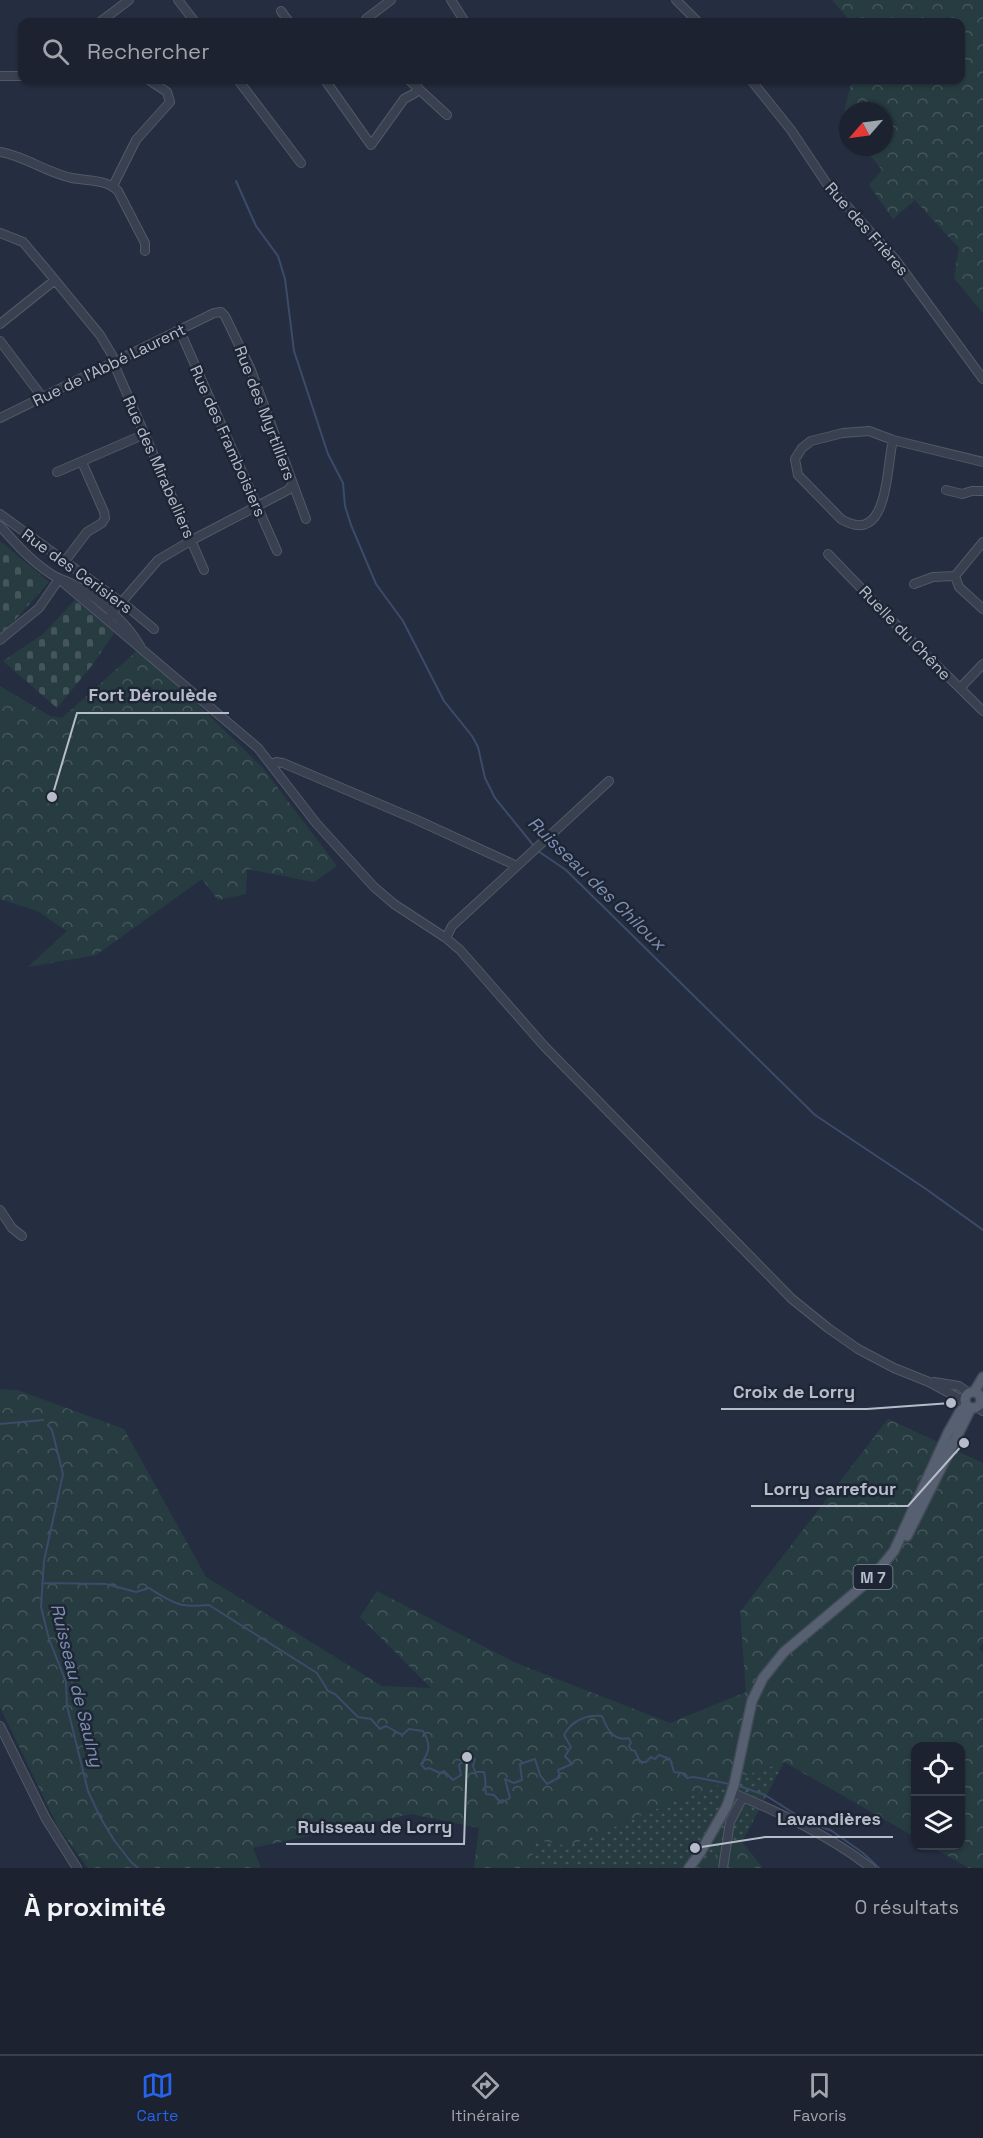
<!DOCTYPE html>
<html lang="fr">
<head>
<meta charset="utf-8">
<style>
  :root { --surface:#1c2230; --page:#252a38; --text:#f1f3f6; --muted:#a0a4ab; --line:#3a3f4c; --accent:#2563eb }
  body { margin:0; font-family:"Space Grotesk",sans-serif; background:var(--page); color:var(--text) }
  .controls { position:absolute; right:18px; bottom:18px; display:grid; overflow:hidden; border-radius:12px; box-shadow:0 2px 4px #0004 }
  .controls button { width:54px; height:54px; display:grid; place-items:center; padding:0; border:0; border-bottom:2px solid var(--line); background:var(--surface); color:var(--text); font:30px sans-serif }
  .compass { position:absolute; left:839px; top:102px; width:54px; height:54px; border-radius:50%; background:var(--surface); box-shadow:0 2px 4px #0004; rotate:242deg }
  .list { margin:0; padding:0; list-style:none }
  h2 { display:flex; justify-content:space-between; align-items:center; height:78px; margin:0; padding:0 24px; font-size:26px }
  h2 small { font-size:20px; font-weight:400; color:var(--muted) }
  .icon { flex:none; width:33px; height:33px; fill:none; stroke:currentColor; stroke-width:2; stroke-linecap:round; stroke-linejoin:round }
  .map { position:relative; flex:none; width:983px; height:1868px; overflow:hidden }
  .search { position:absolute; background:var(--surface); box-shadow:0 2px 4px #0004; left:18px; right:18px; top:18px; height:66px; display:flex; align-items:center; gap:15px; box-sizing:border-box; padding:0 21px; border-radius:12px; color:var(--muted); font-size:22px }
  .sheet { height:186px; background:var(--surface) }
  nav { display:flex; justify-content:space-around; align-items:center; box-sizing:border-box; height:84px; border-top:2px solid var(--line); background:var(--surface); font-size:16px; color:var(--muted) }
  nav a { display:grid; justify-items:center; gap:3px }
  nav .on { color:var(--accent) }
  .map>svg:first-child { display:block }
</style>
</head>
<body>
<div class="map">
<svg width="983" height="1868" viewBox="0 0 983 1868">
  <defs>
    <pattern id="grass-dots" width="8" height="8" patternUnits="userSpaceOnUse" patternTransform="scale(1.5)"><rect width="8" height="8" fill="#273c41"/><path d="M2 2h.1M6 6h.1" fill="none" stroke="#44565b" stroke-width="1.8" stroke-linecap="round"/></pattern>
    <pattern id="forest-crowns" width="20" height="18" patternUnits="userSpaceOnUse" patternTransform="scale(1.5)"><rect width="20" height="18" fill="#273c41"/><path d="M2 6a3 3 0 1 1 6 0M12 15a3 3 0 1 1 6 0" fill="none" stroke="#44565b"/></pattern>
    <pattern id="cemetery-stones" width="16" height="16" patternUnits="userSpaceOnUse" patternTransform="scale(1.5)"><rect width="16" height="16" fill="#273c41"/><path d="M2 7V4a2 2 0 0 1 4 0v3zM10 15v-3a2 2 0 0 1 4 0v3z" fill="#44565b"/></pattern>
  </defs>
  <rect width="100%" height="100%" fill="#252e40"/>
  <path fill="url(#grass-dots)" d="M784 1762 742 1842 694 1868H533L532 1839 569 1846 687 1796Z"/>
  <path fill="url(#forest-crowns)" d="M832 0H983V313L954 278 959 248 915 200 893 219 869 185 882 170 864 147H884V111H848V127L842 120 852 80H960V22H851Z
    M140 648 262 767 337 866 314 882 247 869 246 894 218 900 202 879 96 955 28 967 67 931 37 911 0 899V686L50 716 62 718Z
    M0 1389 17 1390 124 1429 206 1577 382 1686 431 1688 360 1617 377 1591 516 1663 670 1723 746 1692 740 1612 888 1419 983 1463V1643L979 1648 983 1653V1868H969L930 1846H960V1746H916L915 1837 784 1762 687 1796 569 1846 532 1839 533 1868H474L479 1828 411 1814 253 1848 261 1868H88L58 1827 0 1707Z
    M742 1842 763 1868H690Z"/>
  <path fill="url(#cemetery-stones)" d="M0 541 49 582 0 637Z
    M75 600 114 633 93 664 57 708 3 661 43 634Z"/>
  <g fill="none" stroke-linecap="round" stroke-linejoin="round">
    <path stroke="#3b4b69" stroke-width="2" d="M236 181 256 226 278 256 285 279 294 351 328 454 343 483 345 506 351 525 376 584 403 621 444 701 472 736 478 747 485 778 495 798 538 851 566 870 815 1115 926 1189 983 1230
      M0 1424 43 1420
      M48 1425 52 1430 63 1474 44 1561 41 1607 49 1639 66 1682 67 1706 88 1791 100 1817 114 1840 131 1862 138 1868
      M42 1583 106 1584 136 1592 149 1588C173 1603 179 1608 209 1605L317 1673 328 1691 335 1694 358 1717 371 1719 380 1729 386 1726 402 1735 409 1729 423 1731C431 1745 430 1751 421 1764L425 1769 429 1768 440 1773 444 1771 453 1780 461 1775 459 1765 467 1757 475 1759 473 1766 475 1772H484C487 1783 484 1785 486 1794L494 1795 501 1803 510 1798 505 1779 514 1783 522 1780 520 1764 535 1759 540 1775 547 1784 560 1777 558 1770 572 1764 565 1756 571 1747 564 1735C571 1721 587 1714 602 1716 607 1729 614 1742 629 1738L631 1743 629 1746 631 1750 635 1751 640 1762H646L651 1757 655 1759 659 1755 670 1759 674 1772 682 1773 687 1778 694 1777 730 1784
      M736 1785 765 1795 803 1819 832 1831 863 1853 879 1868"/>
    <g stroke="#515967" stroke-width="10">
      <path id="minor" d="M178 0 195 22
        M451 0 465 22
        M676 0 698 22
        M281 11 289 22
        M100 22 129 0
        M366 22V19L391 0
        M0 76H22
        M238 80 301 163
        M325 80 371 145 404 99 415 93 418 87
        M409 80 447 115
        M751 80 791 130 827 184 895 259 983 379
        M0 152C25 156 47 173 72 178 88 181 106 179 118 191L145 243V251
        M113 186 136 140 170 102 167 92 149 80
        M0 233 23 242 45 268 100 335 112 355 117 371 204 570
        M0 324 55 280
        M180 331 277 551
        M0 341 43 398
        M0 418 214 313 221 312 225 316 251 370 306 519
        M893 440C886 467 889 548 841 519L798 475 795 459 802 448 811 441 843 433 869 431 893 440 983 462
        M57 472 145 434
        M946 490 962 494 972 491H983
        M0 514 129 608 154 629
        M0 526C16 544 31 561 51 574 60 580 71 582 80 588 101 601 128 624 140 646
        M983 542 955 576 959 587 983 609
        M828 554 913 642 983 711
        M65 561 87 532 102 523 105 518 104 512 82 462
        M59 579 258 748 316 823 374 887 394 904 446 938 460 950 545 1047 792 1299 828 1328 858 1349 894 1368 929 1382 964 1401
        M914 584 933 577 955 576
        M107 619 158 560 192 540 288 490 292 485
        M0 640 39 608 59 579
        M963 685 983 664
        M272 764 276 762 283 763 417 820 517 866
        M446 938 452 926 609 781
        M0 1210 12 1228 22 1236
        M934 1382 959 1386 969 1393
        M981 1401H983
        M977 1407 983 1411
        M0 1726 46 1819 77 1868
        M731 1792C780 1813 829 1835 871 1868
        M723 1868 730 1822 743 1797"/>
    </g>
    <g stroke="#434a59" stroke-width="12">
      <path id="major" d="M965 1400a8 8 0 1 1 16 0a8 8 0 1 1-16 0Z
        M974 1392 983 1377
        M907 1536 971 1408
        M689 1868 700 1853 727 1806 734 1785 752 1701 763 1678 784 1652 871 1579 894 1551 948 1433 961 1410 967 1406"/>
    </g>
    <use href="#minor" stroke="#394150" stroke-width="8"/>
    <use href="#major" stroke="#576070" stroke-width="9"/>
  </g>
  <g text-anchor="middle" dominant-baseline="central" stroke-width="5" stroke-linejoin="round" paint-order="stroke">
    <rect fill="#1e2635" stroke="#888f9d" stroke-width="1.5" x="853.5" y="1565" width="39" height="24" rx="4.5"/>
    <g font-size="15" font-weight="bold" fill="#b6bcca">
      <text x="873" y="1577">M 7</text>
    </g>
    <g font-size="16" fill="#b6bcca" stroke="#1e2635">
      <text transform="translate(867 229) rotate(49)">Rue des Frières</text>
      <text transform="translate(109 365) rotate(-26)">Rue de l'Abbé Laurent</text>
      <text transform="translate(265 413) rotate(69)">Rue des Myrtilliers</text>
      <text transform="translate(228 441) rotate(66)">Rue des Framboisiers</text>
      <text transform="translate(159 467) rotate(66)">Rue des Mirabelliers</text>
      <text transform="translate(77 571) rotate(36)">Rue des Cerisiers</text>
      <text transform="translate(905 633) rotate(46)">Ruelle du Chêne</text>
    </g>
    <g font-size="18" font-style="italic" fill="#7d8fb2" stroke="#1e2635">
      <text transform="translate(597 883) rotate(44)">Ruisseau des Chiloux</text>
      <text transform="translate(77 1685) rotate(76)">Ruisseau de Saulny</text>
    </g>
  </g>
  <path fill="none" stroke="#b6bcca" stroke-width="2" d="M52 797L77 713H229M951 1403L867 1409H721M964 1443L908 1506H751M695 1848L765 1837H893M467 1757L464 1844H286"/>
  <g fill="#b6bcca" stroke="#1e2635" stroke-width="2">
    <circle cx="52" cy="797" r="6"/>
    <circle cx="951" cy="1403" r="6"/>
    <circle cx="964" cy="1443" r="6"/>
    <circle cx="695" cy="1848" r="6"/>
    <circle cx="467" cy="1757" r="6"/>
  </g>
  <g font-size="18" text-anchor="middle" font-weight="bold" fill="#b6bcca" stroke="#1e2635" stroke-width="5" stroke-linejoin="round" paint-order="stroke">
    <text x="153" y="701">Fort Déroulède</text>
    <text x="794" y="1398">Croix de Lorry</text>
    <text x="830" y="1495">Lorry carrefour</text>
    <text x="829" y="1825">Lavandières</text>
    <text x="375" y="1833">Ruisseau de Lorry</text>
  </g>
</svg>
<div class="controls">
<button><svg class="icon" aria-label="locate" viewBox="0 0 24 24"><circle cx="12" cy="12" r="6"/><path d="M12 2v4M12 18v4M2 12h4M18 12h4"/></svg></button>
<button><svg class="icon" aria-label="layers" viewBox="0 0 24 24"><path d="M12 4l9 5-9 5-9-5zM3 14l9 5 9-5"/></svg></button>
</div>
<svg class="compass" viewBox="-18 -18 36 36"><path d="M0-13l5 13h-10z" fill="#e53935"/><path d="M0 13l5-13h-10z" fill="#a0a4ab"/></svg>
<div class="search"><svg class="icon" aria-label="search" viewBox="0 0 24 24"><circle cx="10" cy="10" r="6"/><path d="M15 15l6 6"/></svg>Rechercher</div>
</div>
<section class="sheet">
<h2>À proximité<small>0 résultats</small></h2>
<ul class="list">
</ul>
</section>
<nav>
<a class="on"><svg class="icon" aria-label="map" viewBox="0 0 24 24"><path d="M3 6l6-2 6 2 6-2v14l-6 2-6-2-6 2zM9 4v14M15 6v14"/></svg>Carte</a>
<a><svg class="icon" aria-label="directions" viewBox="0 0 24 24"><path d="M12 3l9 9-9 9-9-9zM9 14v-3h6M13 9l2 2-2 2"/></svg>Itinéraire</a>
<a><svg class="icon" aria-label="saved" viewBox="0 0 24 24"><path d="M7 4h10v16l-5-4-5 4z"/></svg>Favoris</a>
</nav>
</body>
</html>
